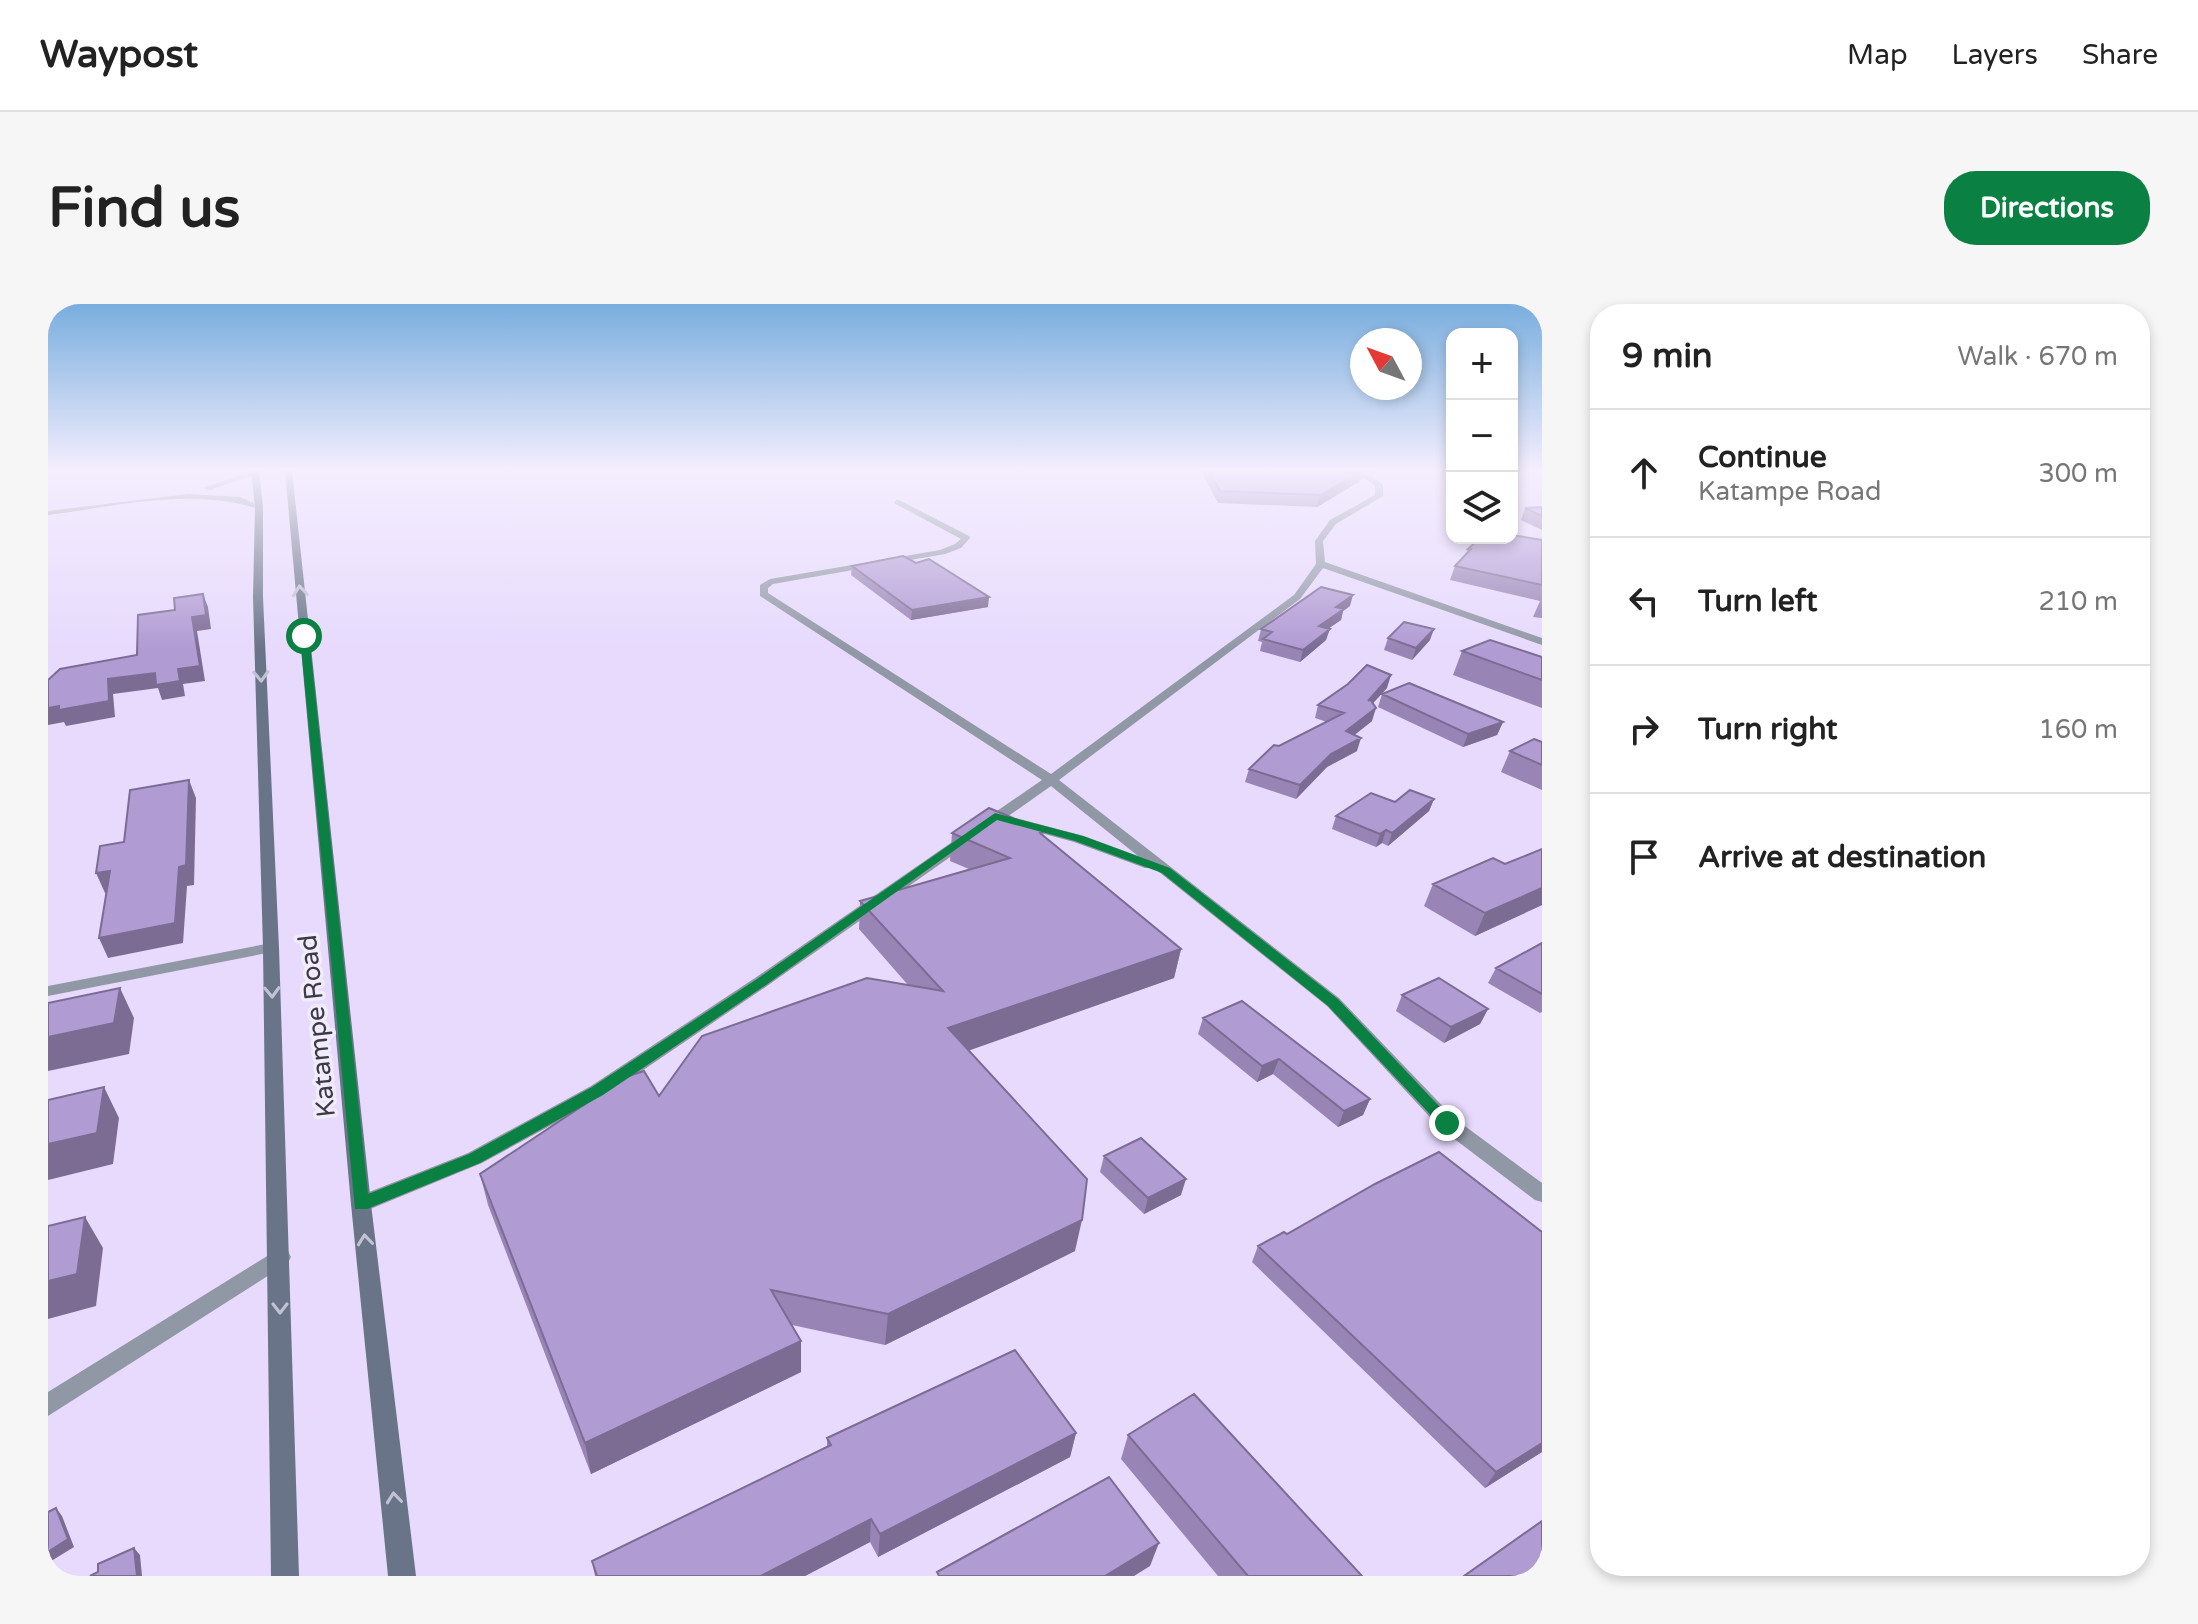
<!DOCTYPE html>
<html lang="en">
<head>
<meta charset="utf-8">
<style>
  :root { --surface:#fff; --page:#f6f6f6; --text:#222; --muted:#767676; --line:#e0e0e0; --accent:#0b8043 }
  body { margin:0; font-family:"Varela Round",sans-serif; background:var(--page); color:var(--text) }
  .controls { position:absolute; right:24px; top:24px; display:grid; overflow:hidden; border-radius:16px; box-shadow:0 4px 12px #0003 }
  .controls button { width:72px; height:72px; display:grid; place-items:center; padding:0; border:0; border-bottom:2px solid var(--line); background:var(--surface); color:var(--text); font:40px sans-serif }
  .compass { position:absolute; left:1302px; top:24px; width:72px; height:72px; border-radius:50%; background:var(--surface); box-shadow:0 4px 12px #0003; rotate:311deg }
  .stop { position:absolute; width:24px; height:24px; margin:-18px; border:6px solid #0b8043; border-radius:50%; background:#fff }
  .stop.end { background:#0b8043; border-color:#fff; box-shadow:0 2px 8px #0008 }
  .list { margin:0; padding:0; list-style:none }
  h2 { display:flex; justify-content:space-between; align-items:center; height:104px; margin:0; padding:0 32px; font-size:34px }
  h2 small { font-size:26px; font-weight:400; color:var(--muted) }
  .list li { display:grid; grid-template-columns:52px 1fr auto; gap:24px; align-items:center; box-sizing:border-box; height:128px; padding:0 32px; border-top:2px solid var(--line) }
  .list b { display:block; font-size:30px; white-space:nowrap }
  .list p { margin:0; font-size:26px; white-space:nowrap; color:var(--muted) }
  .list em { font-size:26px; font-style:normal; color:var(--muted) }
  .icon { flex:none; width:44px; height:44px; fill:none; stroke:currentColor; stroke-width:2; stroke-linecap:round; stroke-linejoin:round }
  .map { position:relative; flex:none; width:1494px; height:1272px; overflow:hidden; border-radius:32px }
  header { display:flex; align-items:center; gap:48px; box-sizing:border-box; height:112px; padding:0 40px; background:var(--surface); border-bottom:2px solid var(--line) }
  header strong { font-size:38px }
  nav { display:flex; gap:44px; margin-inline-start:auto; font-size:28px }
  .intro { display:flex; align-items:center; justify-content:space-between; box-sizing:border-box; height:192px; padding:0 48px }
  h1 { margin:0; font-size:56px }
  .button { padding:20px 36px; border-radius:32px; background:var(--accent); color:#fff; font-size:28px; font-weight:700 }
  main { display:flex; gap:48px; padding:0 48px }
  aside { flex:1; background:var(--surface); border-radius:32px; box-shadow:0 4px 12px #0003 }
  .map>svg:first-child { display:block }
</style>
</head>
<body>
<header>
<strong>Waypost</strong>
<nav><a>Map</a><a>Layers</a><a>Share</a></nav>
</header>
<div class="intro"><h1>Find us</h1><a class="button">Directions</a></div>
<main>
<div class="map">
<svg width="1494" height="1272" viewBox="0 0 1494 1272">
  <rect width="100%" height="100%" fill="#e7dafd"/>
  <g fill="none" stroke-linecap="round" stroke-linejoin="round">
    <path fill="#9097a5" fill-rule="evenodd" d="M204 167 211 169 162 186 155 184Z
      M1288 167 1323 171 1335 181V192L1288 220 1275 237 1277 258 1494 334V341L1275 264 1252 295 1011 476 1291 694 1406 814 1494 879V898L1487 896 1392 824 1279 702 1106 564H1097L1026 538 963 521 961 518 968 514 1036 532 1090 552 1003 482 719 682 557 792 434 859 320 906 313 908 306 906 303 900 306 894 420 849 543 782 707 674 994 476 712 292V281L722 275 892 246 907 240 913 235 846 199 849 195 921 232 922 234 913 244 897 250 725 280 720 284V289L1003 470 1246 291 1268 260 1267 237 1282 216 1327 191V182L1318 175Z
      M140 190 192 193 215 203 211 205C143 183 70 202 0 211V207Z
      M223 639 231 644 229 647 0 692V682Z
      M232 944 240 947 243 953 240 959 0 1112V1088Z"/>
    <path fill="#697488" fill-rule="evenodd" d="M203 167H211L215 203V293L231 644 251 1272H223L215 644 205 293 207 203Z
      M237 167H244L323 900 368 1272H340L303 900Z"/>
  </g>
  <path fill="#9885b5" d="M1153 167H1327L1324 168 1315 167 1312 177 1269 203 1170 199Z
    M1494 203V226L1473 216 1477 204Z
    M1494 236V314L1485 313 1492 297 1402 276 1407 262 1417 252 1420 245Z
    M804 262 940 303 863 316 803 271Z
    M1302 302 1295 307 1293 316 1280 324 1278 336 1252 358 1212 347 1214 338 1210 337 1213 325Z
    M1340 334 1382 336 1364 356 1336 346Z
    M1414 347 1494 353V404L1405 371Z
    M1339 384 1325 399 1324 417 1306 431 1309 447 1279 463 1248 495 1197 478 1201 465 1231 442 1279 418 1267 414 1270 401Z
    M1334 390 1455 418 1449 431 1415 443 1330 403Z
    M1494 438V486L1453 468 1462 447Z
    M1386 495 1381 507 1340 542 1334 539 1328 543 1284 525 1288 512 1347 498Z
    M996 527 995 532 1133 645 1126 674 920 746 1027 947 837 1041 744 1021 753 1068 543 1170 440 901 432 870 860 681 811 625 812 597 921 565 902 557 904 529Z
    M1494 545V601L1427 632 1376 602 1385 580 1457 560Z
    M1494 639V708L1492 709 1440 679 1448 664Z
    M1354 691 1440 705 1432 720 1396 739 1348 707Z
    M1155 714 1322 795 1315 811 1290 823 1225 770 1209 778 1150 730Z
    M1056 852 1133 891 1096 910 1052 868Z
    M1494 928V1148L1437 1184 1204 958 1210 942 1239 930Z
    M1028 1129 1022 1153 830 1253 822 1238 757 1272H547L544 1257 779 1143V1134Z
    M1080 1131 1314 1272H1170L1073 1155Z"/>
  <path fill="#7c6c94" d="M1314 167H1315L1312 177 1269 203 1272 191Z
    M155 290 160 303 163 325 149 327 157 377 135 380 137 392 114 396 110 384 65 390 67 413 18 422 16 418 0 421V404L60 375 130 365 144 313Z
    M1305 291 1302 302 1295 307 1293 316 1267 334 1271 322 1288 303Z
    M941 293 940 303 863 316 864 306Z
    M1282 325 1278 336 1252 358 1255 346Z
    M1386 325 1382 336 1364 356 1368 344Z
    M1343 371 1339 384 1316 409 1320 397Z
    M1328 404 1324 417 1294 441 1298 427Z
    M1455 418 1449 431 1415 443 1420 430Z
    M1313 434 1309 447 1279 463 1248 495 1252 481 1283 450Z
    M141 476 148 494 146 581 139 582 135 639 60 654 51 634 131 563Z
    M1386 495 1381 507 1340 542 1344 529Z
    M1338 526 1334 539 1328 543 1332 530Z
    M62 567 70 586 57 589 48 569Z
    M1494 584V601L1427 632 1437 609Z
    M1133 645 1126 674 897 755 900 724Z
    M72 684 86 714 81 750 0 767V733Z
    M1440 705 1432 720 1396 739 1403 723Z
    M1231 755 1225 770 1209 778 1214 762Z
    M56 783 71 814 65 860 0 876V840Z
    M1322 795 1315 811 1290 823 1296 807Z
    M1138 875 1133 891 1096 910 1100 894Z
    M37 913 55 944 48 1002 0 1015V977Z
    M1034 916 1027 947 837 1041 840 1010Z
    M753 1037V1068L543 1170 537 1139Z
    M1028 1129 1022 1153 830 1253 832 1230Z
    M1494 1139V1148L1437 1184 1448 1168Z
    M8 1204 14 1212 26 1243 0 1259V1248Z
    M823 1215 822 1238 757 1272H713Z
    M1111 1239 1102 1262 1086 1272H1057Z
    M86 1244 92 1251 94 1272H89Z"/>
  <path fill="#b19bd3" stroke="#7c6c94" stroke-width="2" d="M1161 167H1314L1272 191 1172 187Z
    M1494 203V212L1477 204Z
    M1464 231 1494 236V281L1407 262 1423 245H1420L1432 234H1464Z
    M855 252 868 259 881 255 941 293 864 306 804 262Z
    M1273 283 1305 291 1288 303 1296 305 1271 322 1282 325 1255 346 1215 335 1224 328 1213 325Z
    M155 290 158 311 144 313 152 362 130 365 132 377 108 381 107 369 60 375 61 397 11 406V402L0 404V376L12 365 89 351 90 311 127 306 126 294Z
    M1356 318 1386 325 1368 344 1340 334Z
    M1442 336 1494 353V376L1414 347Z
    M1319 361 1343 371 1320 397 1322 395 1328 404 1298 427 1313 434 1283 450 1252 481 1201 465 1226 441 1231 442 1296 409 1270 401 1300 380Z
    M1361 379 1455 418 1420 430 1334 390Z
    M1486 435 1494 438V461L1462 447Z
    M141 476 138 561 131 563 127 619 51 634 62 567 48 569 52 542 76 538 82 486Z
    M1362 486 1386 495 1344 529 1338 526 1332 530 1288 512 1323 489 1347 498Z
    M941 504 996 527 992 529 1133 645 900 724 1039 875 1034 916 840 1010 723 986 753 1037 537 1139 432 870 578 773 596 767 611 792 654 732 819 674 895 687 812 597 962 554 904 529Z
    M1494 545V584L1437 609 1385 580 1445 554 1457 560Z
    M1494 639V690L1448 664Z
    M1391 674 1440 705 1403 723 1354 691Z
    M72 684 66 719 0 733V699Z
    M1194 697 1322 795 1296 807 1231 755 1214 762 1155 714Z
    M56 783 49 829 0 840V796Z
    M1093 834 1138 875 1100 894 1056 852Z
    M1391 848 1494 928V1139L1448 1168 1210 942 1236 928 1239 930 1327 880Z
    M37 913 29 970 0 977V922Z
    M967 1046 1028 1129 832 1230 823 1215 713 1272H549L544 1257 783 1141 779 1134Z
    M1146 1090 1314 1272H1200L1080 1131Z
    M1061 1173 1111 1239 1057 1272H891L889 1268Z
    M8 1204 20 1235 0 1248V1208Z
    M1494 1217V1272H1416Z
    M86 1244 89 1272H42L50 1268V1260Z"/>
  <defs><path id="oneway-chevron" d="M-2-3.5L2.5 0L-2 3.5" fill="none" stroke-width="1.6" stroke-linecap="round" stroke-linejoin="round" transform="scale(2)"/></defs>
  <g stroke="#c1c2d2">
    <use href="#oneway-chevron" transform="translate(252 287) rotate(-96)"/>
    <use href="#oneway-chevron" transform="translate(213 372) rotate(88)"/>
    <use href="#oneway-chevron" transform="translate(224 688) rotate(88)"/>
    <use href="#oneway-chevron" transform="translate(317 936) rotate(-96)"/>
    <use href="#oneway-chevron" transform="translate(232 1004) rotate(90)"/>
    <use href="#oneway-chevron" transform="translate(346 1194) rotate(-96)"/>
  </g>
  <linearGradient id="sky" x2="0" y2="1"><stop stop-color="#79aede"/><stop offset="0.48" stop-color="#f4eefe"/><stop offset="1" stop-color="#f4eefe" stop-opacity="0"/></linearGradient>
  <rect width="1494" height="345" fill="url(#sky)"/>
  <path fill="#0b8043" d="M256 329 261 332 320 890 421 850 544 783 709 675 947 509 1035 532 1122 564 1290 695 1407 819 1405 823H1394L1280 702 1114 569 1027 537 949 516 718 681 555 791 432 859 319 905H307L252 332Z"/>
  <g text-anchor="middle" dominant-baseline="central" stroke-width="7" stroke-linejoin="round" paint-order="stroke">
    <g font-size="26" fill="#3e3947" stroke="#f1ecfa">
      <text transform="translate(269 722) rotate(-96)">Katampe Road</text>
    </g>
  </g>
</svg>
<div class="controls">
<button>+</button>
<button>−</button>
<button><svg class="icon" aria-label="layers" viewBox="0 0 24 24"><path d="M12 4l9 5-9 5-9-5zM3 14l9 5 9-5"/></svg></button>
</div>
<svg class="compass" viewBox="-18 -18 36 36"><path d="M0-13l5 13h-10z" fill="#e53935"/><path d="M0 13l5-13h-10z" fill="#767676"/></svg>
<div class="stop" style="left:256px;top:332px"></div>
<div class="stop end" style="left:1399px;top:819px"></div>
</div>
<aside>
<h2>9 min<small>Walk · 670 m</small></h2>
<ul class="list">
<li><svg class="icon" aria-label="ahead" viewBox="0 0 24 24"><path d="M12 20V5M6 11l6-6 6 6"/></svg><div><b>Continue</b><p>Katampe Road</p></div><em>300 m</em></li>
<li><svg class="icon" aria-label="left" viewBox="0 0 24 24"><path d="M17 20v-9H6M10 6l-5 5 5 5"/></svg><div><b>Turn left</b></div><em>210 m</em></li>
<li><svg class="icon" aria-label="right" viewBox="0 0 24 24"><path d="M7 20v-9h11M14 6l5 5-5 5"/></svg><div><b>Turn right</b></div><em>160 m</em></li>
<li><svg class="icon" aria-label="arrive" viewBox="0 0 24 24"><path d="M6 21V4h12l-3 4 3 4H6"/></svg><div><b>Arrive at destination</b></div></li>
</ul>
</aside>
</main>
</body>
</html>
